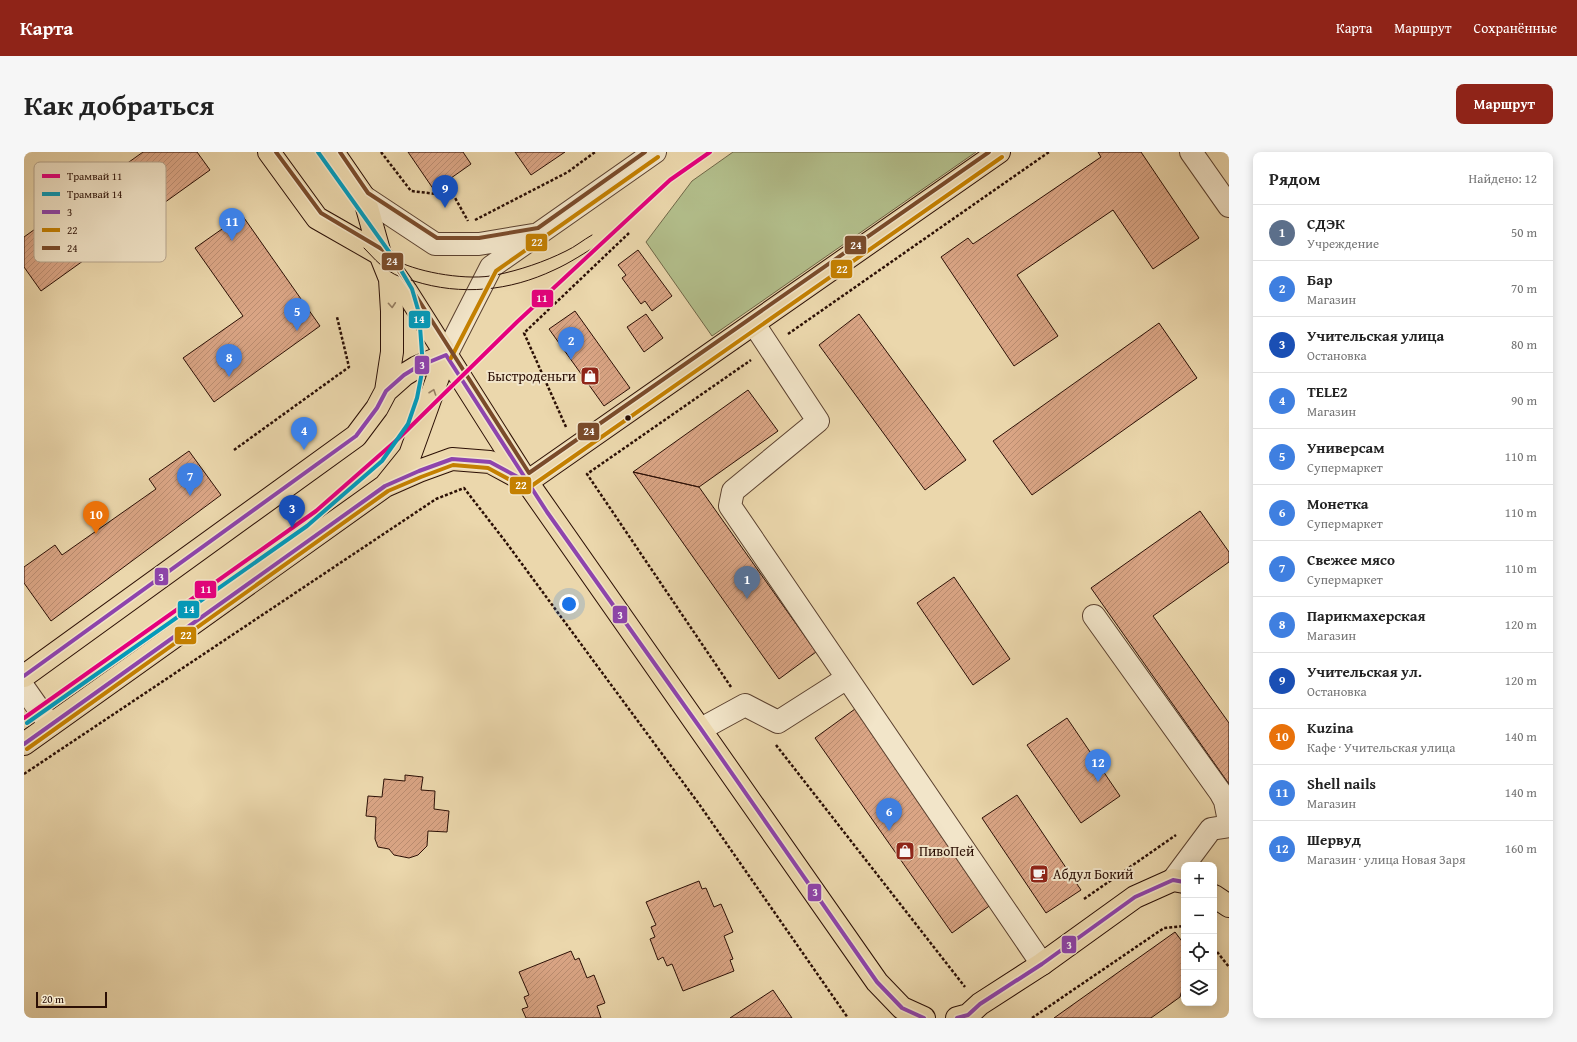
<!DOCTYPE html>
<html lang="ru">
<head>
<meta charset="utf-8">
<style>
  :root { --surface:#fff; --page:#f6f6f6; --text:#222; --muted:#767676; --line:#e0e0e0; --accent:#8f2418 }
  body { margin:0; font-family:"Gentium Book Plus",serif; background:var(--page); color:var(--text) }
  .controls { position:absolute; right:12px; bottom:12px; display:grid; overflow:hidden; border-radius:8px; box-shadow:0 2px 10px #0003 }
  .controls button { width:36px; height:36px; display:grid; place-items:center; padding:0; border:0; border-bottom:1px solid var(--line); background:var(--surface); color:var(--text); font:20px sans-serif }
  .scale { position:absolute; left:12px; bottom:10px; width:71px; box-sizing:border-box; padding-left:4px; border:2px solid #2b0f05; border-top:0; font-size:11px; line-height:14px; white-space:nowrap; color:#2b0f05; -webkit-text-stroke:3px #f2e5c9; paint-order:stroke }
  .you { position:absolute; left:545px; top:452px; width:14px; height:14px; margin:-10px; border:3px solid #fff; border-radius:50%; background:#1a73e8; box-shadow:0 0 0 6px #1a73e833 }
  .badge { display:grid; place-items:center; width:26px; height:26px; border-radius:50%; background:var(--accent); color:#fff; font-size:13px; font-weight:700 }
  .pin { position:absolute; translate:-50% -33px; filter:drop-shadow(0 1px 2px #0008) }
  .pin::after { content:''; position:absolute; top:21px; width:14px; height:12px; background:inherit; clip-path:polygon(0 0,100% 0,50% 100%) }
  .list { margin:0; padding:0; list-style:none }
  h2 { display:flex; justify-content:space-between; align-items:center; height:52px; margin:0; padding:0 16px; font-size:17px }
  h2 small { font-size:13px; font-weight:400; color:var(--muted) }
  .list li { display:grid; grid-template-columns:26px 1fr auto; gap:12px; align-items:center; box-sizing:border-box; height:56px; padding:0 16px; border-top:1px solid var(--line) }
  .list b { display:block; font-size:15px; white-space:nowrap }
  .list p { margin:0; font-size:13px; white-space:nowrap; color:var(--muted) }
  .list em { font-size:13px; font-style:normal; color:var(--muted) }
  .icon { flex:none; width:22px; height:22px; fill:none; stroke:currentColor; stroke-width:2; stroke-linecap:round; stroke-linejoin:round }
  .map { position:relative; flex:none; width:1205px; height:866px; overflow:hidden; border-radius:8px }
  header { display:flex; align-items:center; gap:24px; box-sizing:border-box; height:56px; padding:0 20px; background:var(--accent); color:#fff }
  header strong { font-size:19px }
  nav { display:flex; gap:22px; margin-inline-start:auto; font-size:14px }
  .intro { display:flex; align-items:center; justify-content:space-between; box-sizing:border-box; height:96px; padding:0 24px }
  h1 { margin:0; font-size:28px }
  .button { padding:10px 18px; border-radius:8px; background:var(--accent); color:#fff; font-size:14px; font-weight:700 }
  main { display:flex; gap:24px; padding:0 24px }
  aside { flex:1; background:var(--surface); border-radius:8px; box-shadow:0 2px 10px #0003 }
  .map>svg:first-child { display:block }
</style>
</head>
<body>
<header>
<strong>Карта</strong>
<nav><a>Карта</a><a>Маршрут</a><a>Сохранённые</a></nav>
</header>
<div class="intro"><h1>Как добраться</h1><a class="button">Маршрут</a></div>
<main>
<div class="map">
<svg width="1205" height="866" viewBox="0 0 1205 866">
  <defs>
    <pattern id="building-hatch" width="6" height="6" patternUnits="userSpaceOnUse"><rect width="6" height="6" fill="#daa585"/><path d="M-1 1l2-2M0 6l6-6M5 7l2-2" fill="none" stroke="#bb8d71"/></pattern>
  </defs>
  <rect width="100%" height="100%" fill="#ebd7ac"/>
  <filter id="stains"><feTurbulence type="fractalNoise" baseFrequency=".005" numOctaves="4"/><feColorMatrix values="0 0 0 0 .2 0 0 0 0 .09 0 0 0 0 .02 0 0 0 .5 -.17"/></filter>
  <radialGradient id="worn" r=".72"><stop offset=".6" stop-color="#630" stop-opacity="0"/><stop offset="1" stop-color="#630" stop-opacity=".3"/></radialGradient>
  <path fill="#b3bf8c" stroke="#6f6748" d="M709 0H952L688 184 622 90 668 29Z"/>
  <path fill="url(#building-hatch)" stroke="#2b0f05" d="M119 0H173L186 18 17 139 0 115V85Z
    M384 0H439L447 12 410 38Z
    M491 0H541L507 23Z
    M1074 0H1117L1175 86 1129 117 1089 58 993 123 1034 184 990 214 917 105 944 86 949 92 1077 5Z
    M218 63 296 174 190 250 159 206 219 164 171 96Z
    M614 98 648 144 628 159 621 149 617 152 598 126 602 123 594 113Z
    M551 159 606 236 580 254 525 177Z
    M622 162 639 186 620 200 603 175Z
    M835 162 942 308 901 338 795 193Z
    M1135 171 1173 226 1008 343 969 289Z
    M724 238 754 279 675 335 609 320Z
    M165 299 197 343 27 469 0 431V415L31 393 38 403 132 337 125 327Z
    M609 320 675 335 792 500 755 527Z
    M1176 359 1205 400V410L1129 464 1205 571V632L1067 436Z
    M930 425 986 507 949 533 893 451Z
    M831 557 968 752 928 781 791 586Z
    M1043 566 1096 644 1057 671 1003 593Z
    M381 623 399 625 397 638 411 639 410 657 425 659 423 680 404 679 403 694 394 703 385 706 370 703 365 697 354 695 351 687 352 665 342 664 344 644 358 645 360 627 381 629Z
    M993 643 1057 738 1022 761 958 666Z
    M675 729 678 737 682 736 690 755 697 752 709 780 700 784 709 807 706 808 710 819 659 839 648 812 643 814 639 805 634 808 626 787 631 785 627 775 632 773 622 750Z
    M1151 780 1160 792V831L1156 845 1127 866H1030Z
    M547 799 551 808 555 806 563 826 570 823 581 851 573 854 577 866H502L498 857 504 855 500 845 505 843 495 820Z
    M749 838 768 866H706Z"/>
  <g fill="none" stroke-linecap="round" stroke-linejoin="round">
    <g stroke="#5b412f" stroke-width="24">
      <path id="minor" d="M1167 0 1205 54
        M340 45 411 92H455L509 83
        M730 172 794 269 709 339 706 354 1018 812
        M422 203 467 115 631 0
        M1070 464 1196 640 1201 649 1205 669
        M0 536 26 573
        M677 577 721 553 754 570 823 526
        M1149 728 1187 677 1205 674"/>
    </g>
    <g stroke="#2b0f05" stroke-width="24">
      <path id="major" d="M362 239 380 223 393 215 422 203
        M361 334 395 319 428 307 466 310 503 330 975 0
        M0 524 332 284 353 256 362 239 368 200V159L366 127 358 107
        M0 592 361 334 386 303 422 203"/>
    </g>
    <g stroke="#2b0f05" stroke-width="24">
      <path id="highway" d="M245 0 293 66 356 102
        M309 0 340 45 356 102 382 139 503 330 853 830 878 856 900 866
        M1190 744 1205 754
        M933 866 944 863 956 852 1018 812 1111 745 1149 728 1160 730"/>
    </g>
    <path stroke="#2b0f05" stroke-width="2.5" stroke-dasharray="3 2" stroke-linecap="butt" d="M357 0 387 39 430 44 444 69
      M451 68 544 20 571 0
      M764 182 1025 0
      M542 275 500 181 605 81
      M210 298 325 215 313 165
      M707 535 563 322 727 208
      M752 593 941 835
      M0 622 412 347 440 336 481 389 675 652 824 866
      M1060 747 1152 683
      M1190 796 1205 815
      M1008 866 1140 776 1160 774"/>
    <use href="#minor" stroke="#f2e5c9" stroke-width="22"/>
    <use href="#major" stroke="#ebd7ac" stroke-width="22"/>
    <use href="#highway" stroke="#ebd7ac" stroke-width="22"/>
    <path stroke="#2b0f05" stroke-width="1" d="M340 96C348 104 355 113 365 119 372 124 382 127 390 129 437 144 486 139 530 118 546 111 562 100 577 91
      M357 99C362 102 367 106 373 109 397 121 445 129 472 123 496 118 520 110 542 99 551 95 559 88 568 83"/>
    <g stroke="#f2e5c9" stroke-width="7">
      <path id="bus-1" d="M0 524 332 284 353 256 362 239 380 223 393 215 422 203 523 360 677 577 853 830 878 856 900 866
        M0 592 361 334 395 319 428 307 466 310 503 330 508 337
        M933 866 944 863 956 852 1018 812 1111 745 1149 728 1160 730"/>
    </g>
    <g stroke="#f2e5c9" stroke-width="7">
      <path id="bus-2" d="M427 206 472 119 634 5
        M3 597 364 339 397 325 429 313 464 316 501 336 506 335 978 5"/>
    </g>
    <g stroke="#f2e5c9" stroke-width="7">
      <path id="bus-3" d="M252 0 297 61 361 99 387 136 505 321 965 0
        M316 0 344 41 413 86H455L514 76 621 0"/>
    </g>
    <use href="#bus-1" stroke="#8e44ad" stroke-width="4"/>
    <use href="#bus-2" stroke="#c48001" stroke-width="4"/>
    <use href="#bus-3" stroke="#7a4b2a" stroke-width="4"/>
    <g stroke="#f2e5c9" stroke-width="7">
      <path id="tram-1" d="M0 566 292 359 374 287 493 170 646 28 686 0"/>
    </g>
    <g stroke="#f2e5c9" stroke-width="7">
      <path id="tram-2" d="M3 571 283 374 358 309 384 272 393 246 399 215 395 161 388 137 371 108 294 0"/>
    </g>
    <use href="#tram-1" stroke="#e5007d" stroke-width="4"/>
    <use href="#tram-2" stroke="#049aba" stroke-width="4"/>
  </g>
  <defs><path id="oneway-chevron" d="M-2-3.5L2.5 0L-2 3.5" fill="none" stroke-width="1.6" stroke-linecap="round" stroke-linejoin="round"/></defs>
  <g stroke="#957d61">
    <use href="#oneway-chevron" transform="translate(368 153) rotate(86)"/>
    <use href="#oneway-chevron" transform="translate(409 240) rotate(-71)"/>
  </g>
  <defs>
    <g id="shop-square" transform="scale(1)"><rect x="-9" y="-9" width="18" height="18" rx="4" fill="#8f2418" stroke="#f2e5c9"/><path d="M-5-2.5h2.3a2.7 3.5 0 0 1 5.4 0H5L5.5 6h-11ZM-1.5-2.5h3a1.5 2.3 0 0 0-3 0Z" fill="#fff"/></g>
    <g id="cafe-square" transform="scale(1)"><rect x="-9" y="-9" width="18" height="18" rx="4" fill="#8f2418" stroke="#f2e5c9"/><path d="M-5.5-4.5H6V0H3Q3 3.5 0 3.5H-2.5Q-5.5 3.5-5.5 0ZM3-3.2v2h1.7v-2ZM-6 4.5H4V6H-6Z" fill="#fff"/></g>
  </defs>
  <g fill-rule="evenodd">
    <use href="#shop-square" x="566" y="224"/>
    <use href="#shop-square" x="881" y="699"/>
    <use href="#cafe-square" x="1015" y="722"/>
  </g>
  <circle fill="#2b0f05" stroke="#f2e5c9" stroke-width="1.5" cx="604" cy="266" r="3.5"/>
  <g text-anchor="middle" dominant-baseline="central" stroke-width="4" stroke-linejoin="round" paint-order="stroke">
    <g font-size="14" fill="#2b0f05" stroke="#f2e5c9" text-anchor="start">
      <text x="552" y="224" text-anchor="end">Быстроденьги</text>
      <text x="895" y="699">ПивоПей</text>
      <text x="1029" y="722">Абдул Бокий</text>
    </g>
  </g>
  <rect x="10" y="10" width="132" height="100" rx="6" fill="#f2e5c9" stroke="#b6a58e" stroke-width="1"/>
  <rect x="18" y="22" width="18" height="4" fill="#e5007d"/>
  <rect x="18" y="40" width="18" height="4" fill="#049aba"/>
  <rect x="18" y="58" width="18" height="4" fill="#8e44ad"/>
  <rect x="18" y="76" width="18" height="4" fill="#c48001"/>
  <rect x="18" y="94" width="18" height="4" fill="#7a4b2a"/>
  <g font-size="11" fill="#2b0f05">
    <text x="43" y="28">Трамвай 11</text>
    <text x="43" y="46">Трамвай 14</text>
    <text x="43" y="64">3</text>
    <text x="43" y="82">22</text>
    <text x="43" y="100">24</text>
  </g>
  <g stroke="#f2e5c9" stroke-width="1.5">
    <rect x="501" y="81" width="23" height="19" rx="4" fill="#c48001"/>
    <rect x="820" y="83" width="23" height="20" rx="4" fill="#7a4b2a"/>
    <rect x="357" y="100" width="23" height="19" rx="4" fill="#7a4b2a"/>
    <rect x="806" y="107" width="23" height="20" rx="4" fill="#c48001"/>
    <rect x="507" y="137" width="23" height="19" rx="4" fill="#e5007d"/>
    <rect x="384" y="158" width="23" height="19" rx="4" fill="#049aba"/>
    <rect x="390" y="203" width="16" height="20" rx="4" fill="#8e44ad"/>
    <rect x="553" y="270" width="23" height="19" rx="4" fill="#7a4b2a"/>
    <rect x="485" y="324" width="23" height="19" rx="4" fill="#c48001"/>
    <rect x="130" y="415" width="15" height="19" rx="4" fill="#8e44ad"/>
    <rect x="170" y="428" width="23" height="19" rx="4" fill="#e5007d"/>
    <rect x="153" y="448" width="23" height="19" rx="4" fill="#049aba"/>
    <rect x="588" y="453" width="16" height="19" rx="4" fill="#8e44ad"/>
    <rect x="150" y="474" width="23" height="19" rx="4" fill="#c48001"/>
    <rect x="783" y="731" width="15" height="19" rx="4" fill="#8e44ad"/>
    <rect x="1037" y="783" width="16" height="19" rx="4" fill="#8e44ad"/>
  </g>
  <g font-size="11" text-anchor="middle" font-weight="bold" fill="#fff">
    <text x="513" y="94">22</text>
    <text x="832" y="97">24</text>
    <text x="368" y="113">24</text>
    <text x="818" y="121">22</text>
    <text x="518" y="150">11</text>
    <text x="395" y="171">14</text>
    <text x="398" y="217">3</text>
    <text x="565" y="283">24</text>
    <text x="497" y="337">22</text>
    <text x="137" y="429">3</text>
    <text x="182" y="441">11</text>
    <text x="165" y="461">14</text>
    <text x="596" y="467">3</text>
    <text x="162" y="487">22</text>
    <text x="791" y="744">3</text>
    <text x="1045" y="797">3</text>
  </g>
  <rect width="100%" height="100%" filter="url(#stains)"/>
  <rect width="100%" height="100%" fill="url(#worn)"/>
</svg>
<div class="controls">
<button>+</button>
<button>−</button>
<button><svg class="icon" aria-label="locate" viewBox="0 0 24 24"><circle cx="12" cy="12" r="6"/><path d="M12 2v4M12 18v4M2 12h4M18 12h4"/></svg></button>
<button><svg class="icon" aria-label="layers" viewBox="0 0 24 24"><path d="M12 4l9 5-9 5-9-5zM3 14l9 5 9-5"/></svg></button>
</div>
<div class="scale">20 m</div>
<div class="you"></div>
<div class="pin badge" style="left:723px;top:447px;background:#5c6f8a">1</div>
<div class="pin badge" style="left:547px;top:208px;background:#3f7fe0">2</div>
<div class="pin badge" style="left:268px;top:376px;background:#1a4fb4">3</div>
<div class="pin badge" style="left:280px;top:298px;background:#3f7fe0">4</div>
<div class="pin badge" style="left:273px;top:179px;background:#3f7fe0">5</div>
<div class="pin badge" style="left:865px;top:679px;background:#3f7fe0">6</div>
<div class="pin badge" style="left:166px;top:344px;background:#3f7fe0">7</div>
<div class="pin badge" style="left:205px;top:225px;background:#3f7fe0">8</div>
<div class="pin badge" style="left:421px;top:56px;background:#1a4fb4">9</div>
<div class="pin badge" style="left:72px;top:382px;background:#e8710a">10</div>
<div class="pin badge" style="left:208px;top:89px;background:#3f7fe0">11</div>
<div class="pin badge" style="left:1074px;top:630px;background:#3f7fe0">12</div>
</div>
<aside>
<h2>Рядом<small>Найдено: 12</small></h2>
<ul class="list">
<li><span class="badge" style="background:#5c6f8a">1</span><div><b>СДЭК</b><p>Учреждение</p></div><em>50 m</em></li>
<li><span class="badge" style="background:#3f7fe0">2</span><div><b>Бар</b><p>Магазин</p></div><em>70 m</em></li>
<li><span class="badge" style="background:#1a4fb4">3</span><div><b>Учительская улица</b><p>Остановка</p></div><em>80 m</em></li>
<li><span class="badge" style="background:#3f7fe0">4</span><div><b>TELE2</b><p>Магазин</p></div><em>90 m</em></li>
<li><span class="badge" style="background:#3f7fe0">5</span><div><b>Универсам</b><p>Супермаркет</p></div><em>110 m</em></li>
<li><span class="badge" style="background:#3f7fe0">6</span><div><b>Монетка</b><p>Супермаркет</p></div><em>110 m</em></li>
<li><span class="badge" style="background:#3f7fe0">7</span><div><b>Свежее мясо</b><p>Супермаркет</p></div><em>110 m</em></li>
<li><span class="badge" style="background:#3f7fe0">8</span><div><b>Парикмахерская</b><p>Магазин</p></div><em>120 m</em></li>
<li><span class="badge" style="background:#1a4fb4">9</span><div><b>Учительская ул.</b><p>Остановка</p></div><em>120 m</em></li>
<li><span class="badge" style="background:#e8710a">10</span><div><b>Kuzina</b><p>Кафе · Учительская улица</p></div><em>140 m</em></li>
<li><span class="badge" style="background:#3f7fe0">11</span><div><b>Shell nails</b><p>Магазин</p></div><em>140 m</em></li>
<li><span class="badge" style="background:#3f7fe0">12</span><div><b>Шервуд</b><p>Магазин · улица Новая Заря</p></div><em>160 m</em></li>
</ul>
</aside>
</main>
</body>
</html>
